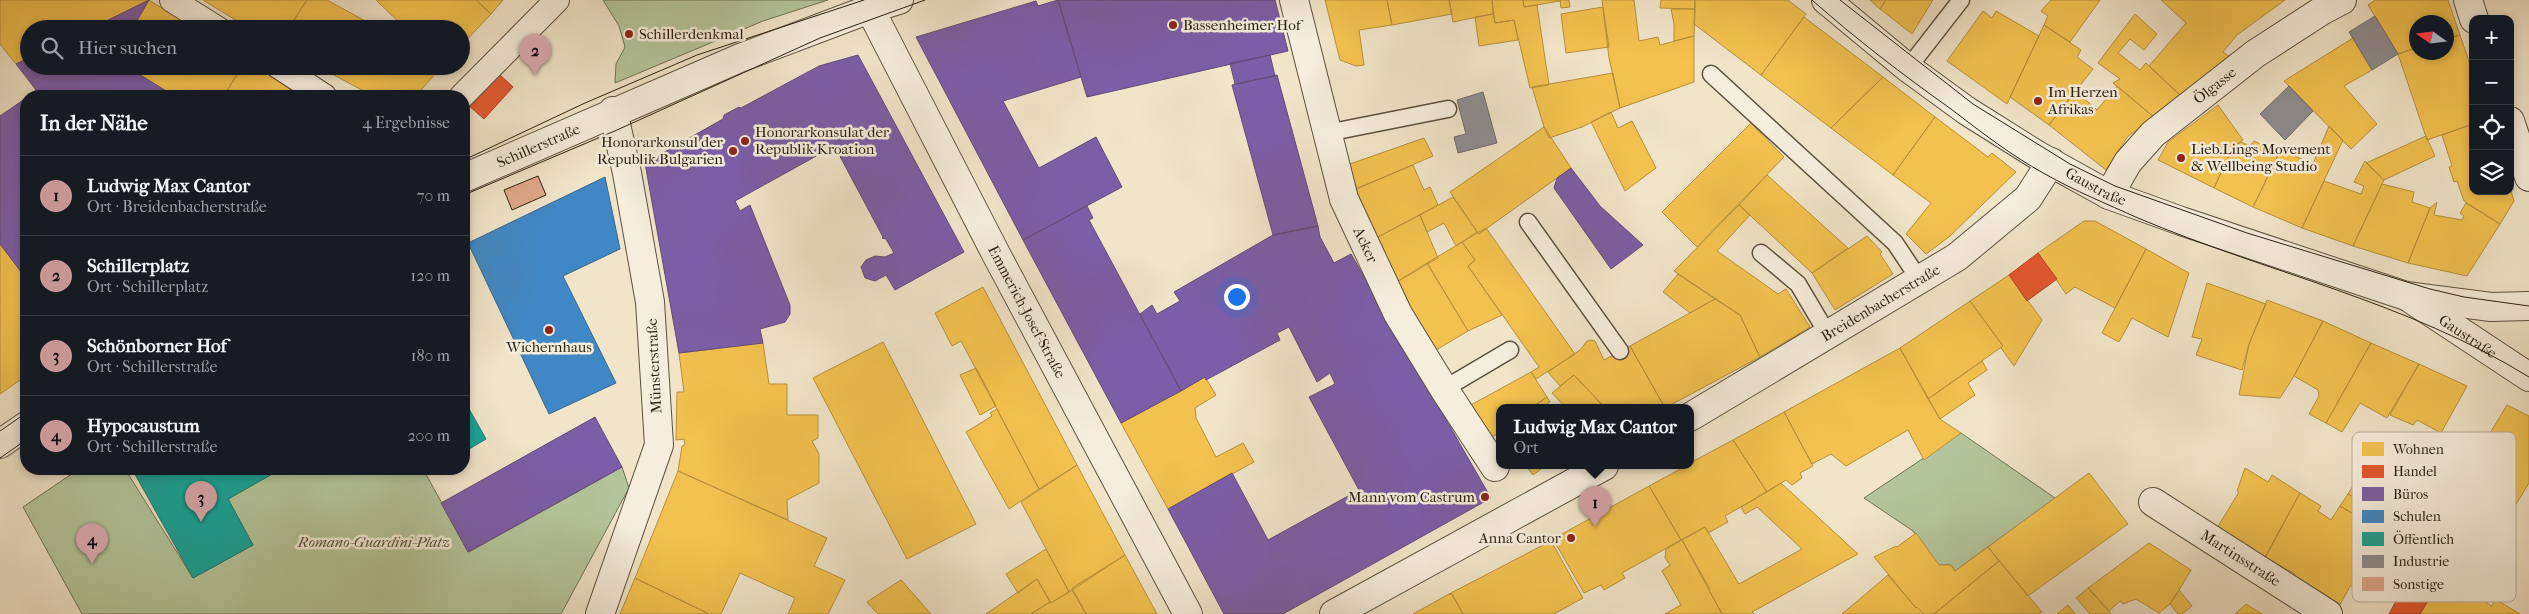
<!DOCTYPE html>
<html lang="de">
<head>
<meta charset="utf-8">
<style>
  :root { --surface:#171b24; --page:#20242c; --text:#f1f3f6; --muted:#9ea1a6; --line:#363941; --accent:#c59692 }
  body { margin:0; font-family:"IM FELL French Canon",serif; background:var(--page); color:var(--text) }
  .controls { position:absolute; right:15px; top:15px; display:grid; overflow:hidden; border-radius:10px; box-shadow:0 2px 8px #0003 }
  .controls button { width:45px; height:45px; display:grid; place-items:center; padding:0; border:0; border-bottom:1px solid var(--line); background:var(--surface); color:var(--text); font:25px sans-serif }
  .compass { position:absolute; left:2409px; top:15px; width:45px; height:45px; border-radius:50%; background:var(--surface); box-shadow:0 2px 8px #0003; rotate:284deg }
  .you { position:absolute; left:1236px; top:296px; width:18px; height:18px; margin:-12px; border:4px solid #fff; border-radius:50%; background:#1a73e8; box-shadow:0 0 0 8px #1a73e833 }
  .badge { display:grid; place-items:center; width:32px; height:32px; border-radius:50%; background:var(--accent); color:#111; font-size:16px; font-weight:700 }
  .pin { position:absolute; translate:-50% -41px; filter:drop-shadow(0 1px 2px #0008) }
  .pin::after { content:''; position:absolute; top:26px; width:18px; height:15px; background:inherit; clip-path:polygon(0 0,100% 0,50% 100%) }
  .popup { position:absolute; left:1496px; top:404px; width:198px; height:65px; box-sizing:border-box; display:grid; place-content:center; border-radius:10px; background:var(--surface); filter:drop-shadow(0 1px 4px #0005); font-size:16px; white-space:nowrap; color:var(--muted) }
  .popup b { font-size:19px; color:var(--text) }
  .popup::after { content:''; position:absolute; left:50%; top:100%; margin-left:-10px; border:10px solid transparent; border-top-color:var(--surface) }
  .list { margin:0; padding:0; list-style:none }
  h2 { display:flex; justify-content:space-between; align-items:center; height:65px; margin:0; padding:0 20px; font-size:21px }
  h2 small { font-size:16px; font-weight:400; color:var(--muted) }
  .list li { display:grid; grid-template-columns:32px 1fr auto; gap:15px; align-items:center; box-sizing:border-box; height:80px; padding:0 20px; border-top:1px solid var(--line) }
  .list b { display:block; font-size:19px; white-space:nowrap }
  .list p { margin:0; font-size:16px; white-space:nowrap; color:var(--muted) }
  .list em { font-size:16px; font-style:normal; color:var(--muted) }
  .icon { flex:none; width:28px; height:28px; fill:none; stroke:currentColor; stroke-width:2; stroke-linecap:round; stroke-linejoin:round }
  .map { position:relative; flex:none; width:2529px; height:614px; overflow:hidden }
  .search { position:absolute; background:var(--surface); box-shadow:0 2px 8px #0003; left:20px; top:20px; width:450px; height:55px; display:flex; align-items:center; gap:12px; box-sizing:border-box; padding:0 18px; border-radius:28px; color:var(--muted); font-size:19px }
  .panel { position:absolute; background:var(--surface); box-shadow:0 2px 8px #0003; left:20px; top:90px; width:450px; height:385px; border-radius:20px }
  .map>svg:first-child { display:block }
</style>
</head>
<body>
<div class="map">
<svg width="2529" height="614" viewBox="0 0 2529 614">
  <rect width="100%" height="100%" fill="#f1e4c9"/>
  <filter id="stains"><feTurbulence type="fractalNoise" baseFrequency=".004" numOctaves="4"/><feColorMatrix values="0 0 0 0 .2 0 0 0 0 .09 0 0 0 0 .02 0 0 0 .5 -.17"/></filter>
  <radialGradient id="worn" r=".72"><stop offset=".6" stop-color="#630" stop-opacity="0"/><stop offset="1" stop-color="#630" stop-opacity=".3"/></radialGradient>
  <path fill="#b4c59b" stroke="#6f7255" d="M603 0H828L763 21 615 83 616 64 625 47 619 26Z
    M1961 433 2055 498 1955 571 1951 565H1939L1913 531 1864 498Z
    M622 467 629 488 561 614H82L23 507 79 469H125L193 578 253 545 228 499 281 469H423L469 552Z"/>
  <path fill="#f2c14e" stroke="#b6903b" d="M0 0H149L90 29H29V58L16 64 0 44Z
    M149 0 195 29H132Z
    M203 0H307L288 29H250Z
    M307 0H327L380 29H288Z
    M376 0H476L491 14 461 46V29H406Z
    M476 0H503L491 14Z
    M1325 0H1387L1392 25 1359 30 1364 65 1356 66 1340 60Z
    M1387 0H1449L1452 14 1392 25Z
    M1449 0H1492L1493 14 1453 22Z
    M1492 0H1523L1524 7 1537 5 1549 85 1530 88 1514 20 1495 23Z
    M1523 0H1560V1L1524 7Z
    M1569 0 1570 7 1561 8 1560 0Z
    M1602 0H1634L1639 41 1658 37 1660 45 1694 36V82L1620 108 1609 58Z
    M1661 0H1695V9L1660 8Z
    M1695 0H1788L1806 14 1761 75 1694 24Z
    M1870 0H1886L1880 9Z
    M1886 0H1933L1912 34 1880 9Z
    M2051 0H2100L2070 42 2044 25 2048 16 2041 11Z
    M2161 0H2285L2237 35 2223 52 2234 60 2183 98 2149 66 2186 23Z
    M2375 0H2448L2460 35 2446 39V22H2416V48L2398 54 2368 5Z
    M1603 7 1609 47 1566 53 1561 14Z
    M1671 9H1695L1694 36 1674 41V24Z
    M1983 11 1992 18 1996 11 2039 36 2007 104 1947 61Z
    M1493 14 1495 23 1514 20 1518 40 1479 46 1475 17Z
    M2135 14 2157 34 2144 50 2130 39 2118 53 2140 70 2146 63 2183 98 2155 118 2113 83 2120 79 2098 63Z
    M1804 17 1883 77 1831 128 1761 75Z
    M2044 25 2081 50 2077 57 2093 69 2049 125 2010 97Z
    M2460 35 2473 73V124L2427 140 2398 54 2416 48V52H2446V39Z
    M2353 38 2372 70 2344 86 2377 124 2351 149 2284 81Z
    M126 66H242L224 96H174Z
    M242 66H255L301 96H224Z
    M317 66H442L416 96H373Z
    M1613 73 1620 108 1582 127 1549 138 1544 127 1532 87Z
    M1883 77 1935 117 1893 175 1831 128Z
    M2117 86 2155 118 2128 136 2106 170 2049 125 2075 91 2097 110Z
    M2218 105 2243 140 2233 147 2214 188 2158 160 2168 142Z
    M1611 112 1618 128 1632 121 1656 168 1625 191 1591 122Z
    M1935 117 1988 157 1992 153 2016 172 1950 236 1926 254 1906 234 1931 203 1893 175Z
    M1751 123 1784 157 1697 247 1662 212Z
    M2473 124V191H2510V188L2514 201 2500 224 2464 201 2457 181 2454 182 2449 167 2452 166 2442 135Z
    M2329 126 2343 140 2302 228 2253 207 2281 150 2313 164Z
    M1544 127 1571 168 1479 234 1450 192Z
    M2426 136 2435 156 2384 180 2366 163Z
    M1424 138 1433 156 1356 189 1347 165Z
    M2254 141 2279 153 2253 207 2214 188 2233 147 2241 142 2250 146Z
    M2365 161 2384 180 2353 246 2302 228 2324 181 2361 194 2364 186 2354 182Z
    M1413 165 1424 190 1430 187 1438 205 1376 238 1356 189Z
    M1767 175 1848 248 1812 273 1739 205Z
    M2382 184 2414 192 2412 202 2430 208 2408 263 2353 246Z
    M1453 197 1477 232 1456 246 1444 223 1427 232 1420 215Z
    M2437 202 2434 215 2462 220 2464 216 2460 213 2466 203 2500 224 2467 276 2408 263 2430 208Z
    M1739 205 1750 215 1717 251 1778 294 1786 289 1810 327 1760 357 1740 315 1674 271Z
    M1420 215 1438 258 1395 283 1376 238Z
    M2084 221H2095L2146 249 2115 308 2075 287 2066 294 2038 253Z
    M1486 228 1575 354 1536 379 1531 372 1539 367 1468 266 1475 260 1462 242Z
    M1867 236 1882 252 1880 254 1893 274 1835 310 1812 273Z
    M1462 242 1475 260 1468 266 1502 315 1468 331 1427 263Z
    M0 244 26 278V376L0 394Z
    M2146 249 2189 273 2168 337 2132 318 2119 342 2102 333Z
    M1427 263 1468 331 1436 350 1395 283Z
    M1678 274 1715 299 1690 313 1663 292Z
    M2009 275 2042 320 2014 366 2001 348 2003 346 1970 301Z
    M2207 283 2266 304 2249 344 2242 370 2196 355 2202 339 2192 337Z
    M983 287 1077 465 1039 489 961 341 952 346 935 313Z
    M1715 299 1740 315 1760 357 1665 408 1630 346Z
    M2267 300 2323 321 2294 376 2280 398 2239 395 2249 344Z
    M1970 301 2003 346 1928 399 1900 348Z
    M2323 321 2371 343 2326 423 2309 414 2319 396 2318 390 2294 376Z
    M1591 340 1595 341 1604 360 1630 346 1665 408H1605L1574 375 1560 386 1548 372 1580 350 1587 341Z
    M883 342 976 524 907 559 813 378Z
    M763 343 769 384H787V415H818V438L812 441 819 454V483L787 500 788 520 678 471 682 446 685 445 684 439 676 440 677 392H684L679 353Z
    M2371 343 2419 364 2387 418 2360 403 2342 432 2326 423Z
    M1900 348 1940 419 1961 433 1924 460 1908 430 1846 466 1831 454 1812 464 1784 412Z
    M1982 361 1987 370 1968 383 1975 395 1940 419 1928 399Z
    M2419 364 2467 386 2441 433 2417 420 2413 425 2390 415Z
    M976 368 996 406 980 415 960 375Z
    M1531 372 1547 397 1531 408H1500V432L1489 439 1469 406Z
    M1574 375 1605 408H1566L1552 393Z
    M1205 377 1216 395 1195 408 1196 418 1216 457 1243 443 1254 462 1168 509 1121 423Z
    M1547 397 1550 402 1541 408H1531Z
    M2507 405 2529 416V483L2492 544 2446 506Z
    M997 409 1039 489 1009 509 966 432 992 416 990 413Z
    M1784 412 1813 466 1800 473 1802 478 1792 485 1786 480 1767 492 1733 440Z
    M1733 440 1767 492 1725 516 1728 522 1708 533 1705 527 1681 540 1649 486 1686 466H1690V463Z
    M1077 465 1125 555 1069 592 1021 502Z
    M1526 466H1545L1533 475Z
    M2245 468 2268 482 2272 475 2300 493 2264 560 2217 528 2239 492 2237 491Z
    M678 471 827 538 814 566 845 580 828 614H788L795 598 740 573 721 614H709L635 578Z
    M2089 473 2128 524 2028 596 1988 547Z
    M1781 483 1858 554 1752 612 1754 614H1722L1682 540 1705 527 1739 584 1802 549 1757 507 1745 514 1741 507Z
    M2354 484 2410 518 2404 528 2348 494Z
    M1649 486 1681 540 1622 573 1625 578 1604 590 1601 585 1584 593 1553 539Z
    M2300 493 2321 506 2318 511 2331 520 2340 506 2397 540 2383 563 2369 556 2359 571 2373 580 2365 593 2351 585 2339 606 2293 579 2295 574 2265 557Z
    M2348 494 2404 528 2397 540 2340 506Z
    M1916 533 1939 565H1951L1955 571 1988 547 1999 561 1934 614H1924L1917 607 1916 608 1874 557 1896 546 1897 547Z
    M1682 540 1710 589 1709 590 1722 614H1665L1681 605 1662 571 1670 565 1665 558 1666 549Z
    M1551 541 1583 598 1554 614H1463L1452 594H1449Z
    M2149 543 2191 570 2179 590 2170 604 2159 613 2136 599 2123 604 2120 601 2109 611 2088 588Z
    M1046 549 1069 592 1051 603 1037 579 1018 593 1006 574Z
    M1125 555 1157 614H1086L1072 588Z
    M1999 561 2042 612 2039 614H1934Z
    M1888 575 1916 608 1917 607 1924 614H1842Z
    M2442 577 2492 606 2495 599 2520 614H2420Z
    M635 578 709 614H620Z
    M1037 579 1050 602 1031 614H986Z
    M901 580 931 614H878L867 602Z
    M2088 588 2109 611 2111 614H2090L2076 598Z
    M1072 590 1086 614H1031L1050 602 1051 603Z
    M2179 590 2192 606 2182 614H2178L2170 604Z
    M1449 594H1452L1463 614H1413Z
    M2246 604 2262 614H2235Z
    M2068 605 2075 614H2057Z"/>
  <path fill="#e4572e" stroke="#ac4625" d="M497 72 513 87 484 119 468 105Z
    M2038 253 2057 279 2027 301 2009 275Z
    M2446 506 2472 529 2420 614H2389L2424 549 2421 548Z"/>
  <path fill="#7b5ea7" stroke="#634b79" d="M149 0 132 29H90Z
    M1058 0H1275L1288 51 1087 97Z
    M1058 0 1081 77 1003 101 1039 168 1096 137 1122 187 1023 240 916 37 1036 1 1038 6Z
    M858 55 964 252 895 290 886 275 875 281 865 278 861 267 866 260 875 256 885 257 894 253 886 239 882 238 883 237 836 149 831 152 829 149 735 201 740 211 750 205 790 305V314L785 322 760 329 763 343 679 353 645 163 723 119 724 115 739 107 741 108 819 66Z
    M1270 55 1275 76 1235 84 1230 63Z
    M29 58V66H126L174 96H28L36 90 16 64Z
    M1277 75 1318 226 1273 235 1232 85Z
    M26 98V276L25 277 0 244V116Z
    M1571 168 1600 206 1643 245 1611 269 1554 188 1557 178Z
    M1087 206 1093 218 1089 220 1181 391 1121 423 1023 240Z
    M1318 226 1320 237 1334 263 1351 254 1491 498 1283 614H1224L1168 509 1232 473 1268 540 1359 490 1309 397 1335 384 1330 373 1317 382 1289 327 1277 333 1280 340 1206 380 1205 377 1181 391 1140 314 1152 305 1157 314 1180 301 1174 292 1273 235Z
    M595 417 622 467 468 552 441 503Z"/>
  <path fill="#3f88c5" stroke="#39688e" d="M605 177 620 249 563 276 616 383 549 414 468 243Z"/>
  <path fill="#17a398" stroke="#1d7b6f" d="M464 400 486 439 464 452Z
    M132 469H281L228 499 253 545 193 578Z
    M423 469H433L425 473Z"/>
  <path fill="#8d8d92" stroke="#6f6c6b" d="M2375 16 2398 54 2372 70 2349 32Z
    M2289 86 2313 111 2285 140 2260 114Z
    M1483 92 1497 143 1458 153 1454 137 1466 134 1457 100Z"/>
  <path fill="#e0a88a" stroke="#2a1e0f" d="M538 176 546 195 512 210 504 190Z"/>
  <g fill="none" stroke-linecap="round" stroke-linejoin="round">
    <g stroke="#5c503e" stroke-width="19">
      <path id="service" d="M1908 68 1961 0
        M1711 74 1895 243 1919 279
        M1327 133 1448 109
        M1528 222 1620 351
        M1761 253 1798 284 1827 333
        M1444 389 1510 350"/>
    </g>
    <g stroke="#5c503e" stroke-width="26">
      <path id="pedestrian" d="M172 0 218 29
        M278 66 324 96
        M462 96 557 0"/>
    </g>
    <g stroke="#5c503e" stroke-width="30">
      <g id="minor">
        <path id="s1" d="M1294 0 1344 199 1398 314 1444 389 1495 467"/>
        <path id="s2" d="M1826 0 1908 68 1967 111 2037 155 2109 195 2181 221 2406 296 2491 307 2529 306"/>
        <path d="M2468 0 2474 19"/>
        <path id="s3" d="M870 9 996 254 1188 614"/>
        <path d="M2510 121 2529 177"/>
        <path id="s4" d="M464 178 740 58 870 9 899 0"/>
        <path id="s5" d="M2109 195 2128 162 2153 134 2255 54 2323 10 2342 0"/>
        <path id="s6" d="M2411 299 2529 377"/>
        <path id="s7" d="M1690 417 1957 257 2028 198 2051 162"/>
        <path d="M0 444 26 426"/>
        <path id="s8" d="M2153 502 2328 614"/>
        <path d="M600 614 659 445 650 302 627 173 613 111"/>
        <path d="M1334 614 1604 466"/>
      </g>
    </g>
    <use href="#service" stroke="#f6eddc" stroke-width="16"/>
    <use href="#pedestrian" stroke="#f6eddc" stroke-width="24"/>
    <use href="#minor" stroke="#f6eddc" stroke-width="28"/>
    <path stroke="#2a1e0f" stroke-width="1" d="M1812 0C1856 39 1903 75 1951 109 1981 132 2012 156 2045 174 2075 191 2107 204 2138 218 2268 273 2408 302 2529 377
      M1840 0 1973 104 2070 164 2115 186 2247 233 2430 289 2464 297 2529 306
      M464 160 585 103 697 55 864 0
      M464 195 617 130 820 38 925 0
      M0 431 26 413
      M0 458 26 440"/>
  </g>
  <g fill="#8f2418" stroke="#f6eddc" stroke-width="2">
    <circle cx="1173" cy="25" r="5"/>
    <circle cx="629" cy="34" r="5"/>
    <circle cx="2038" cy="101" r="5"/>
    <circle cx="745" cy="141" r="5"/>
    <circle cx="733" cy="151" r="5"/>
    <circle cx="2181" cy="158" r="5"/>
    <circle cx="549" cy="330" r="5"/>
    <circle cx="1485" cy="497" r="5"/>
    <circle cx="1571" cy="538" r="5"/>
  </g>
  <g text-anchor="middle" dominant-baseline="central" stroke-width="5" stroke-linejoin="round" paint-order="stroke">
    <g font-size="15" fill="#2a1e0f" stroke="#f6eddc" text-anchor="start">
      <text x="1183" y="25">Bassenheimer Hof</text>
      <text x="639" y="34">Schillerdenkmal</text>
      <text x="2048" y="92">Im Herzen<tspan x="2048" dy="17">Afrikas</tspan></text>
      <text x="755" y="132">Honorarkonsulat der<tspan x="755" dy="17">Republik Kroation</tspan></text>
      <text x="723" y="142" text-anchor="end">Honorarkonsul der<tspan x="723" dy="17">Republik Bulgarien</tspan></text>
      <text x="2191" y="149">Lieb.Lings Movement<tspan x="2191" dy="17">&amp; Wellbeing Studio</tspan></text>
      <text x="549" y="347" text-anchor="middle">Wichernhaus</text>
      <text x="1475" y="497" text-anchor="end">Mann vom Castrum</text>
      <text x="1561" y="538" text-anchor="end">Anna Cantor</text>
    </g>
    <g font-size="15" fill="#2a1e0f" stroke="#f6eddc">
      <text stroke="none"><textPath href="#s5" startOffset="154">Ölgasse</textPath></text>
      <text stroke="none"><textPath href="#s4" startOffset="81">Schillerstraße</textPath></text>
      <text stroke="none"><textPath href="#s2" startOffset="329">Gaustraße</textPath></text>
      <text stroke="none"><textPath href="#s1" startOffset="256">Acker</textPath></text>
      <text stroke="none"><textPath href="#s7" startOffset="222">Breidenbacherstraße</textPath></text>
      <text stroke="none"><textPath href="#s3" startOffset="341">Emmerich-Josef-Straße</textPath></text>
      <text stroke="none"><textPath href="#s6" startOffset="68">Gaustraße</textPath></text>
      <text transform="translate(654 366) rotate(-93)">Münsterstraße</text>
      <text stroke="none"><textPath href="#s8" startOffset="104">Martinsstraße</textPath></text>
    </g>
    <g font-size="15" font-style="italic" fill="#535039" stroke="#f6eddc">
      <text x="374" y="542">Romano-Guardini-Platz</text>
    </g>
  </g>
  <rect x="2352" y="432" width="164" height="170" rx="8" fill="#f6eddc" stroke="#b9af9e" stroke-width="1"/>
  <rect x="2362" y="442" width="22" height="14" fill="#f2c14e"/>
  <rect x="2362" y="465" width="22" height="13" fill="#e4572e"/>
  <rect x="2362" y="487" width="22" height="14" fill="#7b5ea7"/>
  <rect x="2362" y="510" width="22" height="13" fill="#3f88c5"/>
  <rect x="2362" y="532" width="22" height="14" fill="#17a398"/>
  <rect x="2362" y="555" width="22" height="13" fill="#8d8d92"/>
  <rect x="2362" y="577" width="22" height="14" fill="#e0a88a"/>
  <g font-size="14" fill="#2a1e0f">
    <text x="2393" y="454">Wohnen</text>
    <text x="2393" y="476">Handel</text>
    <text x="2393" y="499">Büros</text>
    <text x="2393" y="521">Schulen</text>
    <text x="2393" y="544">Öffentlich</text>
    <text x="2393" y="566">Industrie</text>
    <text x="2393" y="589">Sonstige</text>
  </g>
  <rect width="100%" height="100%" filter="url(#stains)"/>
  <rect width="100%" height="100%" fill="url(#worn)"/>
</svg>
<div class="controls">
<button>+</button>
<button>−</button>
<button><svg class="icon" aria-label="locate" viewBox="0 0 24 24"><circle cx="12" cy="12" r="6"/><path d="M12 2v4M12 18v4M2 12h4M18 12h4"/></svg></button>
<button><svg class="icon" aria-label="layers" viewBox="0 0 24 24"><path d="M12 4l9 5-9 5-9-5zM3 14l9 5 9-5"/></svg></button>
</div>
<svg class="compass" viewBox="-18 -18 36 36"><path d="M0-13l5 13h-10z" fill="#e53935"/><path d="M0 13l5-13h-10z" fill="#9ea1a6"/></svg>
<div class="you"></div>
<div class="pin badge" style="left:1595px;top:527px">1</div>
<div class="popup"><b>Ludwig Max Cantor</b>Ort</div>
<div class="pin badge" style="left:535px;top:75px">2</div>
<div class="pin badge" style="left:201px;top:522px">3</div>
<div class="pin badge" style="left:92px;top:564px">4</div>
<div class="search"><svg class="icon" aria-label="search" viewBox="0 0 24 24"><circle cx="10" cy="10" r="6"/><path d="M15 15l6 6"/></svg>Hier suchen</div>
<section class="panel">
<h2>In der Nähe<small>4 Ergebnisse</small></h2>
<ul class="list">
<li><span class="badge">1</span><div><b>Ludwig Max Cantor</b><p>Ort · Breidenbacherstraße</p></div><em>70 m</em></li>
<li><span class="badge">2</span><div><b>Schillerplatz</b><p>Ort · Schillerplatz</p></div><em>120 m</em></li>
<li><span class="badge">3</span><div><b>Schönborner Hof</b><p>Ort · Schillerstraße</p></div><em>180 m</em></li>
<li><span class="badge">4</span><div><b>Hypocaustum</b><p>Ort · Schillerstraße</p></div><em>200 m</em></li>
</ul>
</section>
</div>
</body>
</html>
